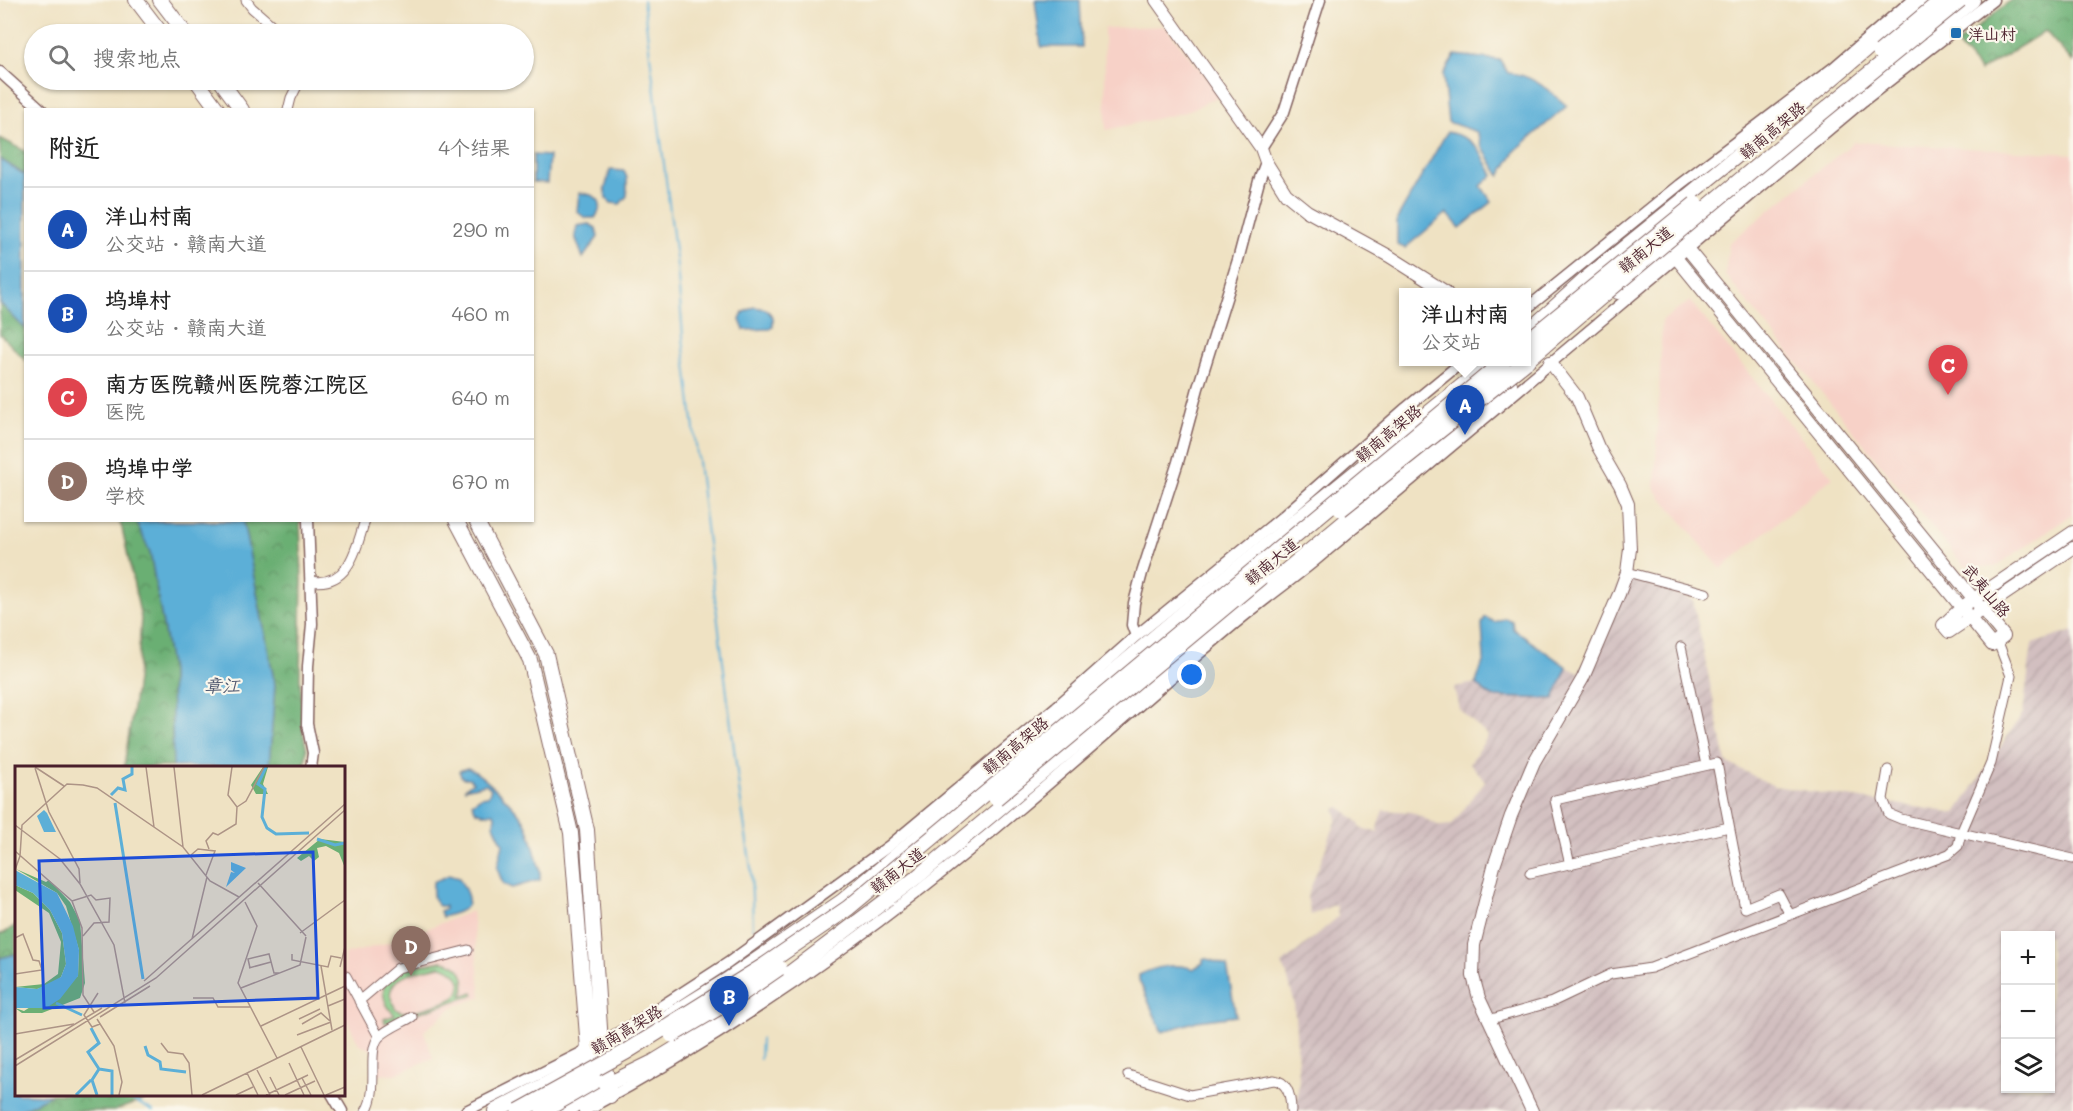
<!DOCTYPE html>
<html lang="zh">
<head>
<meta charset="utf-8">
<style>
  :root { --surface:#fff; --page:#f6f6f6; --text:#222; --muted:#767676; --line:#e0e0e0; --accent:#1f6fb2 }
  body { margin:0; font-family:Mali,"LXGW WenKai TC",sans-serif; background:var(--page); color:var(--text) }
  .controls { position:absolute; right:18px; bottom:18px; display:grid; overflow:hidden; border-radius:0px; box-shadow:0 2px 4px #0004 }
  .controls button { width:54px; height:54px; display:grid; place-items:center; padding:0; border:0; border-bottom:2px solid var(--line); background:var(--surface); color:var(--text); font:30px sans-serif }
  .you { position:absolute; left:1192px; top:675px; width:21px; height:21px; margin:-15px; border:4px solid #fff; border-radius:50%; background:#1a73e8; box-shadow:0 0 0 9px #1a73e833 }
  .badge { display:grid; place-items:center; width:39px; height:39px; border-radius:50%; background:var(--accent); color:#fff; font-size:20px; font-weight:700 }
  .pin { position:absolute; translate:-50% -50px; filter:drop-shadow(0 2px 3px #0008) }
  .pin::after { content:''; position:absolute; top:32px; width:21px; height:18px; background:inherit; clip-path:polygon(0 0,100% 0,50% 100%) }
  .popup { position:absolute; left:1399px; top:288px; width:132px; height:78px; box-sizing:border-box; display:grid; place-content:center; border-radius:0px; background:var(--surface); filter:drop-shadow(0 2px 4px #0005); font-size:20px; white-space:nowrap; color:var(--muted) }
  .popup b { font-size:22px; color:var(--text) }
  .popup::after { content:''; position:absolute; left:50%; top:100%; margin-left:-12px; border:12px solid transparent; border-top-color:var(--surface) }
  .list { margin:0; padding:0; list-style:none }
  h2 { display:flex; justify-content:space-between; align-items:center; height:78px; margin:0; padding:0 24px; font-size:26px }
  h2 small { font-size:20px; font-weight:400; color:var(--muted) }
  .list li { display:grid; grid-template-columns:39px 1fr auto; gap:18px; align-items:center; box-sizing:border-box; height:84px; padding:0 24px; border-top:2px solid var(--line) }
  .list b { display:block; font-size:22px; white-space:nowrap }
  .list p { margin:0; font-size:20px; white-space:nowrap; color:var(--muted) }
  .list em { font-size:20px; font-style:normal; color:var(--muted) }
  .icon { flex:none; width:33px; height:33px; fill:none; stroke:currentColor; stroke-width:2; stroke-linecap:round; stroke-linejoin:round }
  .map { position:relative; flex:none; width:2073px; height:1111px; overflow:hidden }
  .search { position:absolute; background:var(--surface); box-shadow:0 2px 4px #0004; left:24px; top:24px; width:510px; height:66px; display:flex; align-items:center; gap:15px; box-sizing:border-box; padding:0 21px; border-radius:33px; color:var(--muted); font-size:22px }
  .panel { position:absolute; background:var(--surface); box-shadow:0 2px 4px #0004; left:24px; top:108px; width:510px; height:414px; border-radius:0px }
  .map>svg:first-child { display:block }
</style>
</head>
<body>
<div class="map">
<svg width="2073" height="1111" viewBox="0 0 2073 1111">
  <defs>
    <pattern id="industrial-furrows" width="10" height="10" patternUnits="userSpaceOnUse" patternTransform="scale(1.5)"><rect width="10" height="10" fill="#d2bfc0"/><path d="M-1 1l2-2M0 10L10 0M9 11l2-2" fill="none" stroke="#b6a4a5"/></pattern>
    <pattern id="forest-crowns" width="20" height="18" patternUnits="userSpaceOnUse" patternTransform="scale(1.5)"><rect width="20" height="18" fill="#6baf73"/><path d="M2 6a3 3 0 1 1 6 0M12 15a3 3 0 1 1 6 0" fill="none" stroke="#5a8e5f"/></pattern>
  </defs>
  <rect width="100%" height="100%" fill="#fbf7ec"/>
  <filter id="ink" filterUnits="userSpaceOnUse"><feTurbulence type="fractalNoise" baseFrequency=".0167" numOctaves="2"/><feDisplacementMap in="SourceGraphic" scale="12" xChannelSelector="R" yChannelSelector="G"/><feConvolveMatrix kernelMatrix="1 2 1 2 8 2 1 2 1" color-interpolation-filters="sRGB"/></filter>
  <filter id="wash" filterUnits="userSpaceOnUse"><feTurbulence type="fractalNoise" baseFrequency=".008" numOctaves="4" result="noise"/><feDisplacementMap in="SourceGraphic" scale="24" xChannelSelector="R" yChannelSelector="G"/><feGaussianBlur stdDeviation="1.35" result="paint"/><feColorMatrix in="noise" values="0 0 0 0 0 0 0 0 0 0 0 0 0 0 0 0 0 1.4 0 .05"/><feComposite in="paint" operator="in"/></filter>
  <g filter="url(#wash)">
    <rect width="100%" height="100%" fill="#efe2c3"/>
    <path fill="#f7d1c7" d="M1165 26 1221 95 1186 112 1106 130 1104 28Z
      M1854 142 2073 154V514L1995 567 1964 566 1725 275 1729 243Z
      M1690 301 1833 477 1721 569 1655 489 1662 321Z
      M472 911 481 997 453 1007 424 1031 433 1058 393 1075 378 1074 376 1052 359 1044 344 1015V955L395 941Z"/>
    <path fill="url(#industrial-furrows)" fill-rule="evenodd" d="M1623 575 1693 600 1726 762 1774 786 1956 813 2023 713 2032 644 2073 631V1111H1296L1299 1079 1294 1001 1286 972 1282 964 1338 917 1336 904 1311 915 1307 897 1337 819 1335 809 1340 807 1358 822 1361 828 1379 833 1377 829 1383 810 1411 812 1440 826 1452 825 1485 781 1470 763 1488 736 1459 709 1454 687 1476 683 1486 693 1495 697 1554 699 1567 667 1579 673ZM2006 936H2050V1088H2006Z"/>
    <path fill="#84cb86" stroke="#677558" stroke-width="1.5" fill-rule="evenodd" d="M442 961C461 963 469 978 462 996L473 992 474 995 385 1023 384 1019 395 1015C382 1003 377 983 396 972 405 967 431 963 442 961ZM440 966C454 967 469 985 455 997 450 1001 410 1014 404 1012 400 1012 398 1010 395 1008L390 995C391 972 422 971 440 966Z"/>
    <path fill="url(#forest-crowns)" stroke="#5a674f" stroke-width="1.5" d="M2011 0H2073V62L2045 31 1980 71 1957 44Z
      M0 138 25 151V175L0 159Z
      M0 303 25 329V360L0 334Z
      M119 521H136L150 552 171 670 173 767H124L137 680 141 618 122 528Z
      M243 521H300L302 581 300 677 303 732 307 750 305 767H269L275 685Z
      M16 925V954L0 958V934L4 933Z
      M51 1095V1094L157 1095 114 1111H19Z"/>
    <path fill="#5cafd7" stroke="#536781" stroke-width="1.5" d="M1035 0H1080L1082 47H1041Z
      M1455 55 1500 60 1508 73C1532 74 1550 91 1567 106L1515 151 1500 176 1482 147 1477 132 1448 122 1443 75Z
      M1447 132C1477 138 1480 151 1493 175L1481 186 1492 202 1460 228 1447 213 1405 248 1397 245V219Z
      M533 155 549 156 547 183 533 182Z
      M0 159 25 175V329L0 303Z
      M610 170 624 171 627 178V196L620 204 611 203 606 198 605 189Z
      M579 193C596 194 607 201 595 218H586L577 212Z
      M589 224 596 228 598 237 583 258 575 236 577 226Z
      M754 307 766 309 773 317V326L770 329 744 330 740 320 743 313Z
      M136 521H243L275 685 269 767H173L171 670 150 552Z
      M1485 617 1494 622 1505 618 1512 621 1513 629 1567 667 1554 699 1495 697 1486 693 1476 683 1484 659 1482 624Z
      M467 768C480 771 518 810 525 822 532 835 536 857 540 871V880L512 888 503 884 497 868 503 844 494 825 495 815 493 813 486 814 476 811 472 803 481 797 488 796 491 789 486 784 464 789 473 782 469 778H462L459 771Z
      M449 875 459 878C475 906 471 909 442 917L440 911 445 909V906H439C431 899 433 892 433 882Z
      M16 954V1094L51 1095 19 1111H0V958Z
      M1203 959H1208L1227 966 1236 1016 1197 1021 1162 1032 1139 980V975C1155 967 1176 962 1193 969L1203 963Z"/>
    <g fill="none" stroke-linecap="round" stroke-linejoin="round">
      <path stroke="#5cafd7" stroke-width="2" d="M643 0 677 266 684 348 708 543 740 796 751 868 753 928
        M760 1059 761 1039
        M122 1094 153 1111"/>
    </g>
  </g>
  <g filter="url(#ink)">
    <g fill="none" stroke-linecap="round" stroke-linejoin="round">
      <g stroke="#846360" stroke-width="11">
        <path id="minor" d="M246 0 252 8 282 34
          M288 110 291 98 300 80
          M1627 572 1706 593
          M310 581C349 588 356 549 365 520
          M1681 647 1706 765
          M1888 770 1883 799 1889 814 1901 819 2073 859
          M1570 865 1555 800 1717 763 1745 908 1779 894 1790 915
          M1530 873 1729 827
          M346 976 379 1037
          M359 1001 398 968 468 950
          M1488 1020 1552 1002 1611 974 1651 968 1949 854 1958 846 1961 833 1991 763 2011 676 1998 642
          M1128 1075 1190 1095 1274 1080C1289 1082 1291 1098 1291 1111
          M366 1111C380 1089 366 1052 379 1037 387 1029 402 1023 412 1017"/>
      </g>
      <g stroke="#846360" stroke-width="13">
        <path id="tertiary" d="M0 72 42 110
          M1261 148 1284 112 1320 0
          M1526 309 1679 185 1833 68 1912 0
          M308 520 312 624 308 666 307 724 313 753 311 768
          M1136 636 1132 625 1134 603 1142 573 1178 462 1198 388 1238 260 1259 181 1266 162
          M332 1094 342 1111
          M466 1111 601 1043 637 1022 728 963 889 846 1056 707 1136 636 1281 518 1406 408 1462 362
          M584 1111C703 1048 815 972 921 889 1028 805 1128 713 1233 625 1258 604 1286 584 1312 563L1863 101 1993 0"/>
      </g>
      <g stroke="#846360" stroke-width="14">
        <path id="secondary" d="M1156 0 1261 148 1266 162 1286 194 1307 211 1389 256 1446 292
          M1664 243 1992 645 2004 636 1676 235
          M2073 532 1962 607 1943 625 1949 632 2073 548
          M1532 1111 1479 998 1473 976 1474 945 1494 866 1511 816 1534 762 1583 678 1619 594 1627 572 1630 549 1628 504 1620 485 1598 447 1577 397 1550 362"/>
      </g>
      <g stroke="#846360" stroke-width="16">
        <path id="primary" d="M136 0 162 34
          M160 0 186 34
          M196 80 218 110
          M220 80 242 110
          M1618 292 1973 0
          M1526 333 1589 276 1826 84 1925 0
          M456 520 530 660 571 833 588 1049 596 1104
          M476 520 546 654 587 830 601 1043 610 1096
          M495 1111 638 1035 727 980 842 901 1191 606 1491 362
          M565 1111 608 1084 653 1062 751 1002 917 877 1510 384"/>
      </g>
      <use href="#minor" stroke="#fff" stroke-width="9"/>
      <use href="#tertiary" stroke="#fff" stroke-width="10"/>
      <use href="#secondary" stroke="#fff" stroke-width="12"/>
      <use href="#primary" stroke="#fff" stroke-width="14"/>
      <g stroke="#846360" stroke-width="17" stroke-linecap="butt">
        <path id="trunk-bridge" d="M1880 52 1942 0
          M1526 342 1695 204
          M1526 361C1669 238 1814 118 1960 0
          M1341 509 1526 362
          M996 798 1261 577
          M672 1035 737 997 779 968
          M519 1111 626 1052 765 965 848 908 1503 362
          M543 1111 595 1081"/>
      </g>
      <use href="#trunk-bridge" stroke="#fff" stroke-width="15"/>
    </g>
  </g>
  <rect fill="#1f6fb2" stroke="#fbf7ec" stroke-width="2" x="1950" y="27" width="12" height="12" rx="3"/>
  <g text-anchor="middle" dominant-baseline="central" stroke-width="4.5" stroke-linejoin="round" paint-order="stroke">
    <g font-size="16" fill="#4a1f2b" stroke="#fbf7ec" text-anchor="start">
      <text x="1968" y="33">洋山村</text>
    </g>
    <g font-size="16" fill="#4a1f2b" stroke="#fbf7ec">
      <text transform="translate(1772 130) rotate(-40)">赣南高架路</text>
      <text transform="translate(1645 249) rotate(-39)">赣南大道</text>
      <text transform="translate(1388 433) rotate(-40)">赣南高架路</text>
      <text transform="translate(1271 561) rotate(-40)">赣南大道</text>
      <text transform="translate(1987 590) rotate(50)">武夷山路</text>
      <text transform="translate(1015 745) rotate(-40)">赣南高架路</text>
      <text transform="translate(897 870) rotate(-38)">赣南大道</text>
      <text transform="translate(626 1029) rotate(-31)">赣南高架路</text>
    </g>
    <g font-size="18" font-style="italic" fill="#515970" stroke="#fbf7ec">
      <text x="222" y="685">章江</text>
    </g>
  </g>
  <g transform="translate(15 766)">
    <rect width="330" height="330" fill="#efe2c3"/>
    <path d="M248 1H253L248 18 253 28H241L236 19ZM305 73 330 76V102L324 87 311 80 302 82 304 91 299 95 294 90 286 95 282 92ZM1 103 31 116 34 114 55 136 65 155 70 217 65 232 27 247H7L0 242 9 245 63 210 64 184 51 140 42 127ZM0 119 18 127 35 144 47 167 51 198 46 211 36 219 22 223 0 221 29 218 43 208 46 176 34 147 0 124Z" fill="#6baf73"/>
    <path d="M29 44 32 47 41 66H29L22 50ZM216 96 231 102 211 121 216 106 220 107 216 104ZM0 104 42 127 58 160 64 184 63 210 45 233 31 242H0V221L22 223 46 211 51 198 47 167 35 144 18 127 0 119Z" fill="#5cafd7"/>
    <path fill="none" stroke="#5cafd7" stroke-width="3" d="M251 1 243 18 250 23 247 51 252 62 261 68 294 67M96 29 103 22 110 24 108 13 117 8V1M100 37 128 213M302 73 320 79 330 77M41 237 67 249M76 262 84 277 73 286 84 303 77 314 82 329M130 280 133 289 145 296 146 303 171 306M84 303 97 305V329M61 329 76 314"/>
    <path fill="none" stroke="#ad9486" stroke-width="1.5" d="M20 1 49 20M131 1 139 61M159 1 168 81M20 2 34 46 64 103 65 117M222 41 231 35 249 1M0 59 45 93 65 118 99 179 110 237M194 83 191 75 198 67 203 69 221 58 222 41 213 29 217 1M0 85 57 135 67 162 68 229 79 246M176 89 183 83 200 85 191 109M0 104 5 90 7 59 52 18 68 19 82 22 168 81 195 115 224 131M243 117 291 170M57 135 76 129 81 134 95 132 94 156 79 157 68 170M230 136 242 160 223 217 262 292M285 167 330 134M0 172 8 168 18 194 24 195 27 204 0 208M177 173 192 111M277 188V194L313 201 316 190 326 192M306 200 317 264M325 201 330 181M234 202 256 196M235 202 233 193 254 188 259 207H264M129 215 330 38M226 222 285 199 291 171M83 227 69 249 77 261 85 258M178 232H198L203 241H235M313 240 330 233M85 251 135 220M82 253 99 280 107 316 104 329M284 253 305 243M287 258 306 247 315 255M246 260 330 220M0 268 59 258M282 269 316 256M146 277 153 286 168 288 174 297 177 329M286 281 309 329M0 294 87 242M274 297 289 329M0 300 141 212 330 44M242 304 255 329M232 307 243 329M255 311 264 329M287 312 296 329M187 329 330 259M221 329 238 321M251 329 293 309M270 329 300 315M311 329 330 321"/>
    <path fill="#1d4ed8" fill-opacity="0.15" stroke="#1d4ed8" stroke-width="3" d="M298 86 303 232 29 242 24 95Z"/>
    <rect width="330" height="330" fill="none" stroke="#4a1f2b" stroke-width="3"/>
  </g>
</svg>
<div class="controls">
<button>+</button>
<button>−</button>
<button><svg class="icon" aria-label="layers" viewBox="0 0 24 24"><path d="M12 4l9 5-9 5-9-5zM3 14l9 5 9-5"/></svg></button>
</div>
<div class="you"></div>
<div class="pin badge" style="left:1465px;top:435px;background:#1a4fb4">A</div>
<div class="popup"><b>洋山村南</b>公交站</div>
<div class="pin badge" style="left:729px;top:1026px;background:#1a4fb4">B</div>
<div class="pin badge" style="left:1948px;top:395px;background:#e0444e">C</div>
<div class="pin badge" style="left:411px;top:976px;background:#8d6e63">D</div>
<div class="search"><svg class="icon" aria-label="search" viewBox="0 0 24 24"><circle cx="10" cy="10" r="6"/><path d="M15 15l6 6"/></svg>搜索地点</div>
<section class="panel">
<h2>附近<small>4个结果</small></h2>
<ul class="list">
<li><span class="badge" style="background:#1a4fb4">A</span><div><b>洋山村南</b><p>公交站 · 赣南大道</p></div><em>290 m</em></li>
<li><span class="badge" style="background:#1a4fb4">B</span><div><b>坞埠村</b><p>公交站 · 赣南大道</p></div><em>460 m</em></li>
<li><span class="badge" style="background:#e0444e">C</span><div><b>南方医院赣州医院蓉江院区</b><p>医院</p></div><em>640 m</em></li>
<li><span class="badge" style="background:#8d6e63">D</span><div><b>坞埠中学</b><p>学校</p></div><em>670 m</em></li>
</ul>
</section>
</div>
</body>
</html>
